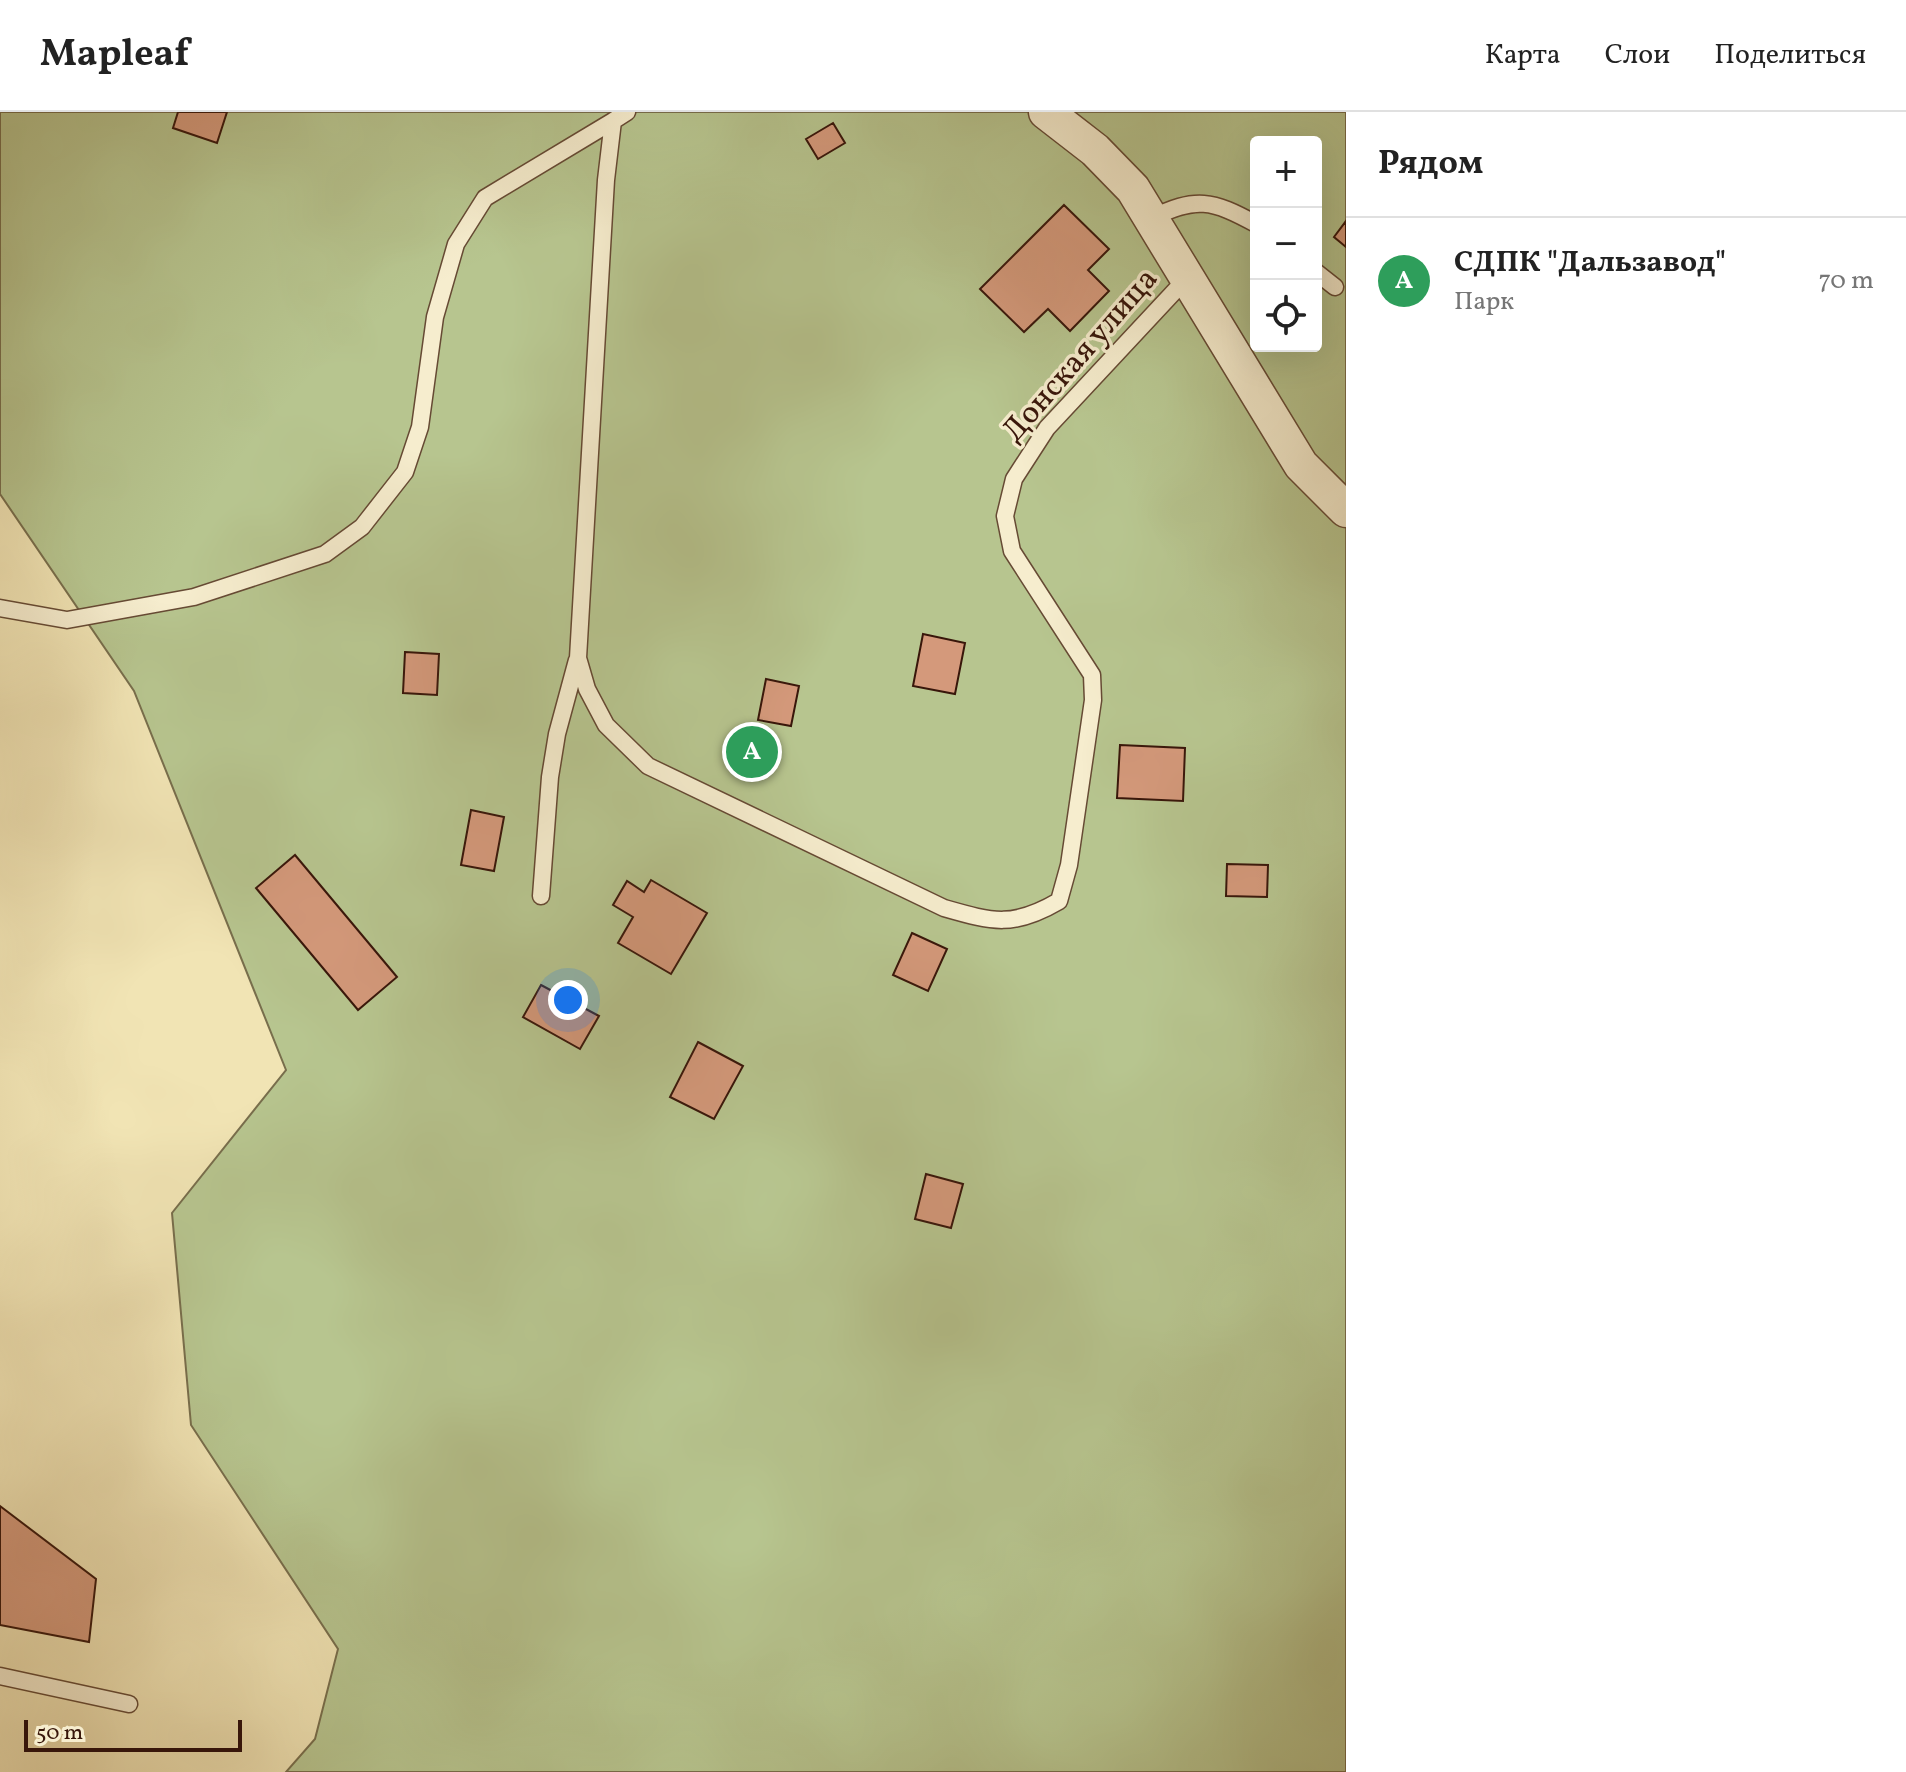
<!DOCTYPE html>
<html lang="ru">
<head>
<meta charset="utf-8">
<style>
  :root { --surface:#fff; --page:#f6f6f6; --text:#222; --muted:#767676; --line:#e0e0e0; --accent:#8f2418 }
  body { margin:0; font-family:Vollkorn,serif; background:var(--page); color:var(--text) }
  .controls { position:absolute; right:24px; top:24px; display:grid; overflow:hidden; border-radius:8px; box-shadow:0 8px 32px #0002 }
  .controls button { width:72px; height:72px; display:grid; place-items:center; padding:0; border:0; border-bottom:2px solid var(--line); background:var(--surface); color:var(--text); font:40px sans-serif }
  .scale { position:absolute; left:24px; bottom:20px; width:218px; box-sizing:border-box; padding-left:8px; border:4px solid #38160a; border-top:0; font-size:22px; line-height:28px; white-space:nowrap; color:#38160a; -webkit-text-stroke:6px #f6edce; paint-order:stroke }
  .you { position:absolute; left:568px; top:888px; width:28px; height:28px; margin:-20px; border:6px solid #fff; border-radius:50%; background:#1a73e8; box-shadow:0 0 0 12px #1a73e833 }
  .badge { display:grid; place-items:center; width:52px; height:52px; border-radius:50%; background:var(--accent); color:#fff; font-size:26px; font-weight:700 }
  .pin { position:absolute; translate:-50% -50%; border:4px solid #fff; box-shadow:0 2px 8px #0006 }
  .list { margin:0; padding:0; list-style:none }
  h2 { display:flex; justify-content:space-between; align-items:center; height:104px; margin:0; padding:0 32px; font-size:34px }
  h2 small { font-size:26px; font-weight:400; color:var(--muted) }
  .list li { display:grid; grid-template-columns:52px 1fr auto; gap:24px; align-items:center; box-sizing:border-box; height:128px; padding:0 32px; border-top:2px solid var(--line) }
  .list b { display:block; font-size:30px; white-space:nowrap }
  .list p { margin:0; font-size:26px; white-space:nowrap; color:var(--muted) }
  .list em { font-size:26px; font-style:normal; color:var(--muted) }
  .icon { flex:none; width:44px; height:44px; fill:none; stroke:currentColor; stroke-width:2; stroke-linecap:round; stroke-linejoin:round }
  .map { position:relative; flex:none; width:1346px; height:1660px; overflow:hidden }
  header { display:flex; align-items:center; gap:48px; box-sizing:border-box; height:112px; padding:0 40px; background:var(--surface); border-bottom:2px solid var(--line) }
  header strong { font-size:38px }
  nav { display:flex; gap:44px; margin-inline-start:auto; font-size:28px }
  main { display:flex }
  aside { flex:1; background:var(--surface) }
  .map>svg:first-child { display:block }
</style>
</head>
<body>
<header>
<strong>Mapleaf</strong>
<nav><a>Карта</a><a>Слои</a><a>Поделиться</a></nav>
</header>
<main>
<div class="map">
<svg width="1346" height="1660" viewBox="0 0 1346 1660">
  <rect width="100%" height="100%" fill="#f1e4b4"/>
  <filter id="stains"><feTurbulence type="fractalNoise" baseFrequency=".0025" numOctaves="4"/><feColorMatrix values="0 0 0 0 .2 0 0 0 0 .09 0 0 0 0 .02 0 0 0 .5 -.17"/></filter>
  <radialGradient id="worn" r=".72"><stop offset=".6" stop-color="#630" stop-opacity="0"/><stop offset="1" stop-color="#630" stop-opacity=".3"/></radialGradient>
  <path fill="#b7c58f" stroke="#786e4c" stroke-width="2" fill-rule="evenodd" d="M0 0H1346V1660H286L315 1627 338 1537 191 1313 172 1101 286 958 134 579 0 382ZM1256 30H1316V234H1256Z"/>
  <path fill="#d4997b" stroke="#38160a" stroke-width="2" d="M178 0H227L217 31 173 16Z
    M833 11 845 31 818 47 806 27Z
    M1064 93 1109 137 1088 158 1109 179 1070 219 1048 197 1024 220 980 177Z
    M1346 109V135L1334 125Z
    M923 522 965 531 955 582 913 574Z
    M405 540 439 542 437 583 403 581Z
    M766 567 799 574 791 614 758 608Z
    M1120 633 1185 636 1183 689 1117 686Z
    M471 698 504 705 494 759 461 753Z
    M295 743 397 865 358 898 256 776Z
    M1227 752 1268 753 1267 785 1226 784Z
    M651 768 707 801 671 862 618 831 633 805 613 793 627 769 644 780Z
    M912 821 947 837 928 879 893 863Z
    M541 873 599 904 580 937 523 905Z
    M698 930 743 954 714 1007 670 985Z
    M926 1062 963 1072 951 1116 915 1107Z
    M0 1394 96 1467 89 1530 0 1513Z"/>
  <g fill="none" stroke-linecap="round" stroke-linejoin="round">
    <g stroke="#664a34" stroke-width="19">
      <path id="lane" d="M627 0 613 9 606 68 578 546 587 577 606 613 648 654 944 796C993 810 1013 816 1059 789L1069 753 1093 588 1092 563 1012 439 1005 404 1014 367 1047 316 1186 167
        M1150 107C1196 84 1212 88 1256 112
        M1316 160 1335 175
        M0 496 67 508 194 485 325 442 362 415 405 360 420 315 435 205 456 132 485 86 613 9
        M541 784 550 665 557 622 577 548
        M0 1564 129 1592"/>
    </g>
    <g stroke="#664a34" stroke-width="37">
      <path id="street" d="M1046 0 1095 38 1133 77 1301 353 1346 398"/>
    </g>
    <use href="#lane" stroke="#f6edce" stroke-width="16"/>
    <use href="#street" stroke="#f6edce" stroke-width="34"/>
  </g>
  <g text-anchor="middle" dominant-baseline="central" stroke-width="7" stroke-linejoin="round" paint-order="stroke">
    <g font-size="32" fill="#38160a" stroke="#f6edce">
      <text transform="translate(1081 244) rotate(-49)">Донская улица</text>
    </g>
  </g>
  <rect width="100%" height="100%" filter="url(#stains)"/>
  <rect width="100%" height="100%" fill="url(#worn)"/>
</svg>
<div class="controls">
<button>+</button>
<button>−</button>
<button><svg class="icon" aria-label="locate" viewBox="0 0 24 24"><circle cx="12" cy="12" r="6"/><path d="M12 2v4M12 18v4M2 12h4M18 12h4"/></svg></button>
</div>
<div class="scale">50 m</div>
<div class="you"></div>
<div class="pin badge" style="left:752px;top:640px;background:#2e9e5b">A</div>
</div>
<aside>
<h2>Рядом<small></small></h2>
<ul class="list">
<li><span class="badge" style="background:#2e9e5b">A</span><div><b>СДПК &quot;Дальзавод&quot;</b><p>Парк</p></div><em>70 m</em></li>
</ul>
</aside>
</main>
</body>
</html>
